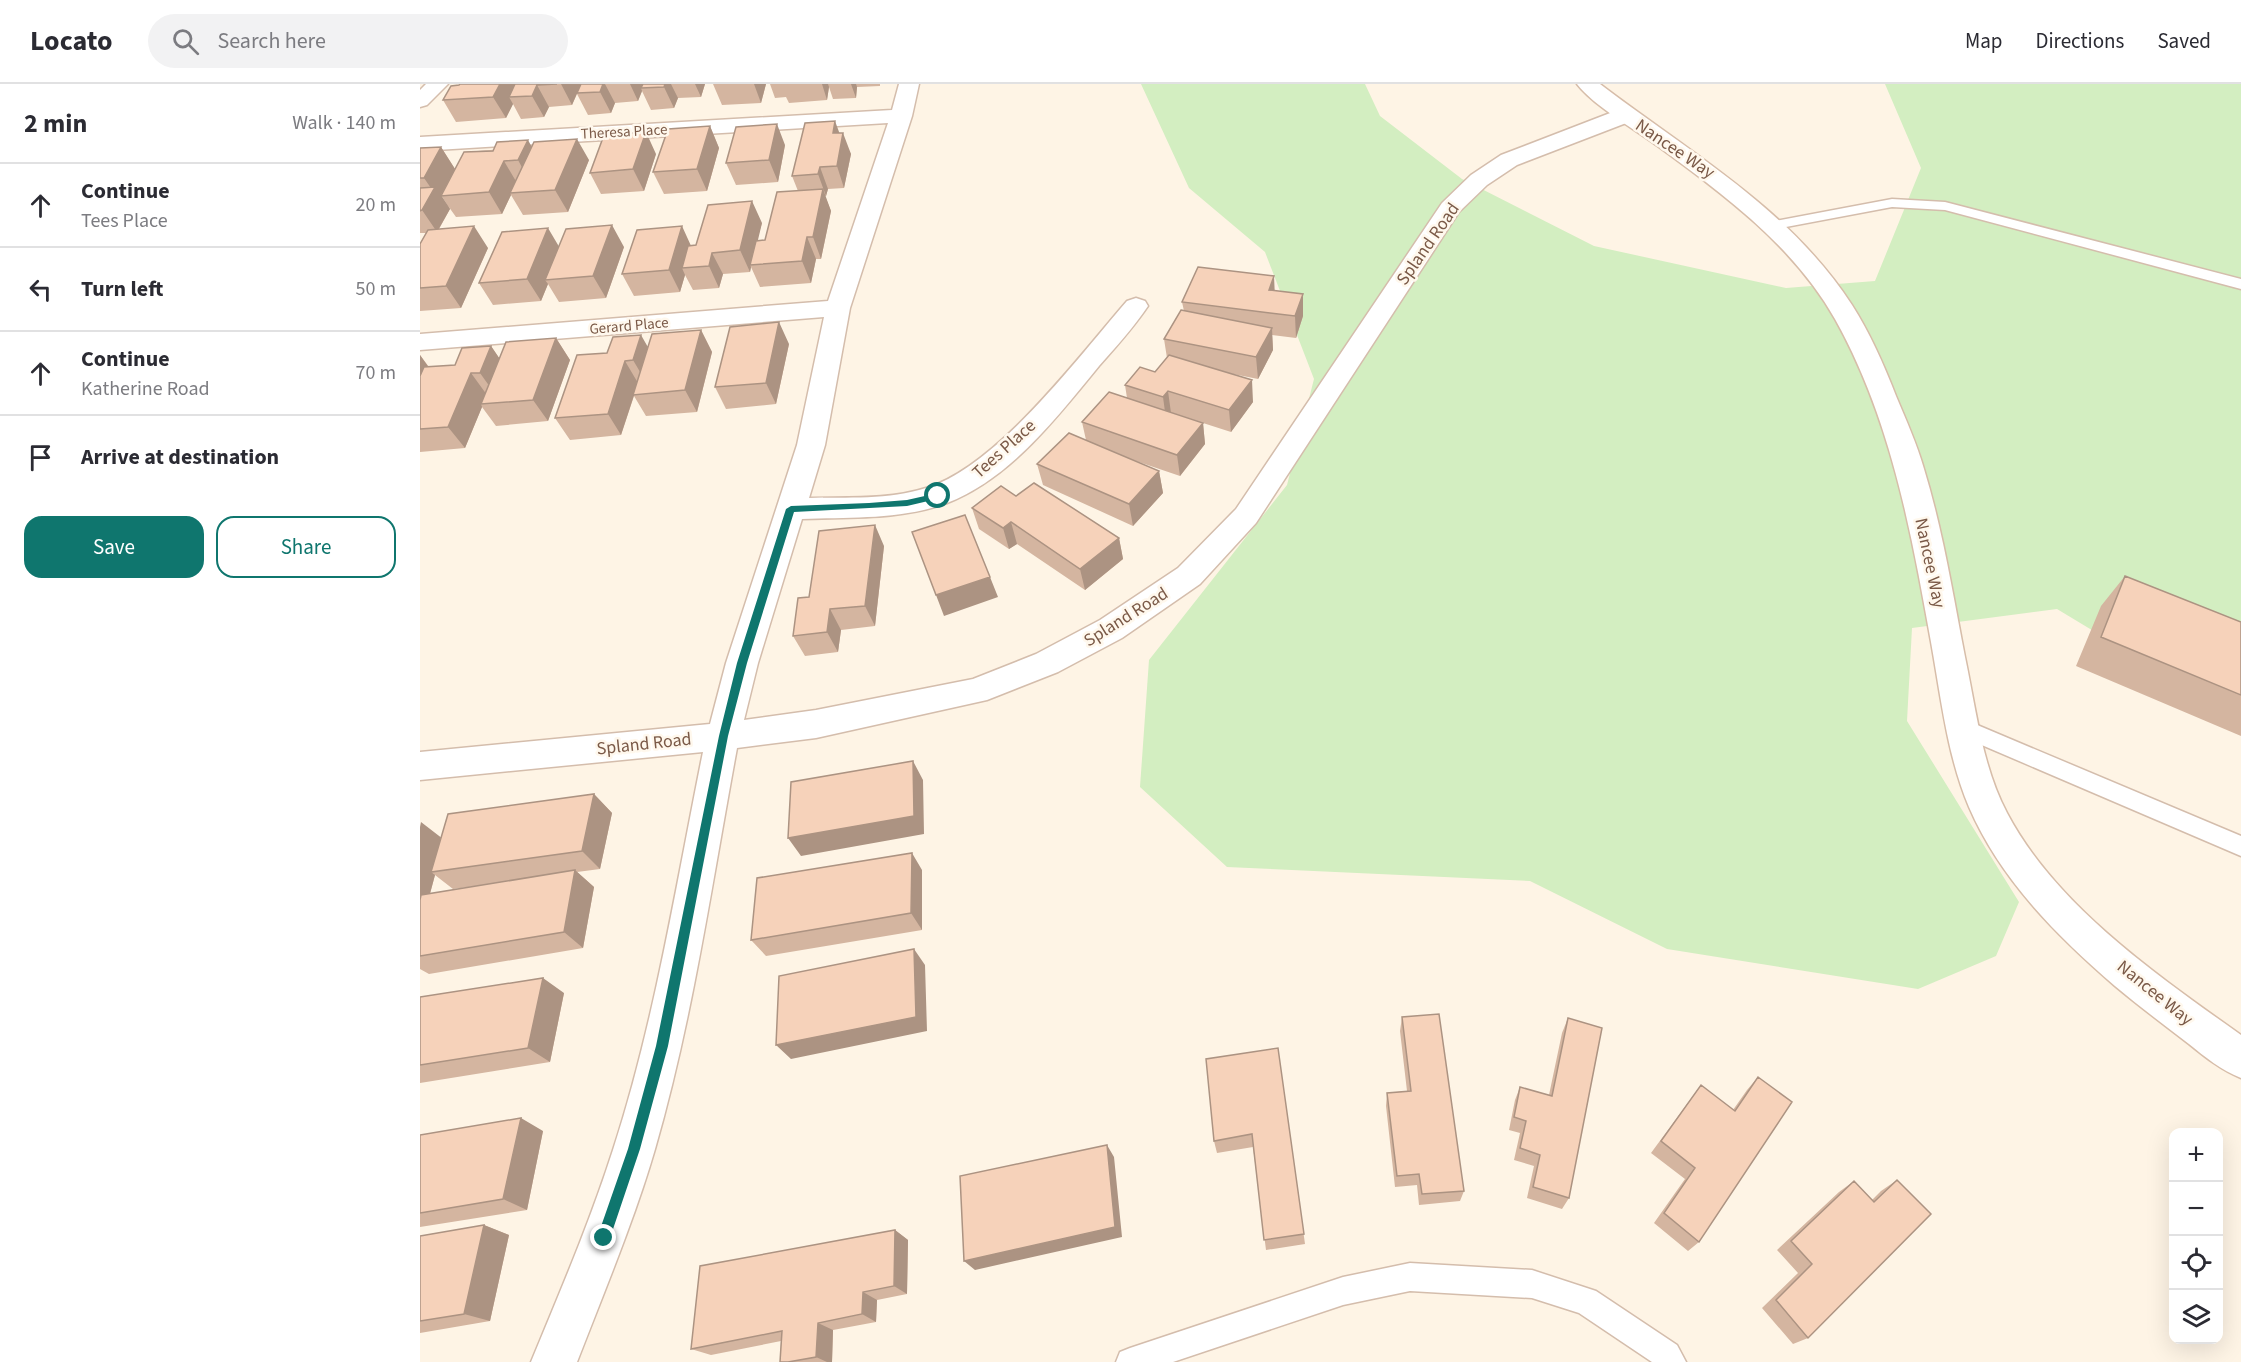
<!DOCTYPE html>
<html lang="en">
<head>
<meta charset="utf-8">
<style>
  :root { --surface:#fff; --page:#f2f2f3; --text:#2b2b33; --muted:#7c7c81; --line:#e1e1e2; --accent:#0f766e }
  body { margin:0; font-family:"Source Sans 3",sans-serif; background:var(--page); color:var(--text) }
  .controls { position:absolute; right:18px; bottom:18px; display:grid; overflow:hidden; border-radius:12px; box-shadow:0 6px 24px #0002 }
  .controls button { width:54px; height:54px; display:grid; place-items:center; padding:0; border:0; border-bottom:2px solid var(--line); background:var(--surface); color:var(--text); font:30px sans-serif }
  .stop { position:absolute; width:18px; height:18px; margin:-14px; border:4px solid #0f766e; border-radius:50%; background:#fff }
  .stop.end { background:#0f766e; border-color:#fff; box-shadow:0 2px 6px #0008 }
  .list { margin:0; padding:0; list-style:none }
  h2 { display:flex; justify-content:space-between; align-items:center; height:78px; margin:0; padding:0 24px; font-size:26px }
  h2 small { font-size:20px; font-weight:400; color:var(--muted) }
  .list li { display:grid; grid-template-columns:39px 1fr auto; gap:18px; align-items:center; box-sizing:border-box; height:84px; padding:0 24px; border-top:2px solid var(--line) }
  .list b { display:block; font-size:22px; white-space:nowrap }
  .list p { margin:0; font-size:20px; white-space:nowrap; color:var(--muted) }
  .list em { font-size:20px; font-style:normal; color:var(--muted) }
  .actions { display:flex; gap:12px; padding:18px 24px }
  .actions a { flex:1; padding:14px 0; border:2px solid var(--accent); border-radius:18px; text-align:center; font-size:21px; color:var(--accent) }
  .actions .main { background:var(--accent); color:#fff }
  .icon { flex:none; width:33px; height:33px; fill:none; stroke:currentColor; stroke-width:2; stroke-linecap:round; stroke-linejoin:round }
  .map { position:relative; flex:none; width:1821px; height:1278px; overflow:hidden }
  header { display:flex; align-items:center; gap:36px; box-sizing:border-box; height:84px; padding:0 30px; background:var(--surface); border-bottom:2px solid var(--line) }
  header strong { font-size:28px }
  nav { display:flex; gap:33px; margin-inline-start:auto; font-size:21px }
  .search { width:420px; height:54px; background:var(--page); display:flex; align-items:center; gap:15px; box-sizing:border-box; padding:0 21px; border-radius:33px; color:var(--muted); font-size:22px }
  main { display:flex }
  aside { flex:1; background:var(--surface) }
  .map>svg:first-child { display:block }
</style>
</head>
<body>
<header>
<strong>Locato</strong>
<div class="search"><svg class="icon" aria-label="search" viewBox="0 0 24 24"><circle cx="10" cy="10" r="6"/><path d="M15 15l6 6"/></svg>Search here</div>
<nav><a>Map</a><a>Directions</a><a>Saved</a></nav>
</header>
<main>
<aside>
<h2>2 min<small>Walk · 140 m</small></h2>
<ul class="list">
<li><svg class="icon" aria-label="ahead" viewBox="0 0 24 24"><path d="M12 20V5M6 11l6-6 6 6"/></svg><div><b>Continue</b><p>Tees Place</p></div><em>20 m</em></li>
<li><svg class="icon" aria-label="left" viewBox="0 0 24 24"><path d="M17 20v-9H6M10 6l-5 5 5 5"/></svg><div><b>Turn left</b></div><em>50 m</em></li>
<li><svg class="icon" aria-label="ahead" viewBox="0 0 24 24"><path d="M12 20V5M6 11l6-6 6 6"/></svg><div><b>Continue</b><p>Katherine Road</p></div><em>70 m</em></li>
<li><svg class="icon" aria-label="arrive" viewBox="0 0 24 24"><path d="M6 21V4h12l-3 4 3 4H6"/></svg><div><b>Arrive at destination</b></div></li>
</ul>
<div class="actions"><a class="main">Save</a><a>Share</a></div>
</aside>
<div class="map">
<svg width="1821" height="1278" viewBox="0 0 1821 1278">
  <rect width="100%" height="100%" fill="#fef4e5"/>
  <path fill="#d3eec1" d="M721 0H945L960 32 1042 95 1174 162 1366 204 1455 197 1501 84 1465 0H1821V636L1637 525 1492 544 1487 637 1599 818 1576 872 1498 905 1247 865 1110 797 807 783 720 703 729 576 867 401 894 295 845 168 769 104Z"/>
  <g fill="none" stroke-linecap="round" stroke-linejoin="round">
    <g stroke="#d4bdac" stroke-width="3">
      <path id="lane" d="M1472 115 1525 118 1821 195V205L1525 126 1472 123 1355 145 1348 141 1355 137Z
        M1543 635 1821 752V772L1536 650 1532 644 1536 638Z
        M990 1179 1112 1186 1176 1207 1257 1261 1266 1278H1232L1159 1229 1112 1214 990 1207 923 1221 753 1278H696L700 1268 710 1264 923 1193Z"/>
    </g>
    <g stroke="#d4bdac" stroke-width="3">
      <path id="street" d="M6 0H28L7 21 0 23V6Z
        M479 0H499L492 32 430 224 405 361 389 414C427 413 469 416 506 404 577 383 659 272 707 217L716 214 725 217 728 222C714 243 696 263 679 282 637 333 591 394 527 419 482 436 430 433 382 435L338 579 324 636 396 626 553 595 616 570 680 536 758 484 816 425 1022 119 1051 91 1081 71 1198 26 1206 25 1214 26 1217 31 1214 36 1097 81 1067 101 1039 128 836 439 780 500 702 554 638 588 567 616 396 654 317 664C292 798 273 934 235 1065 214 1137 184 1208 157 1278H111C140 1208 170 1138 193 1066 235 937 256 801 283 668L0 696V668L290 640 306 579 377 361 404 233 0 266V250L408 217 468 39 0 67V53L472 26Z"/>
    </g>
    <g stroke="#d7bda9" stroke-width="3">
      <path id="secondary" d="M1157 0H1180C1269 68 1369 124 1432 221 1450 249 1464 281 1476 312 1486 336 1497 360 1504 385 1523 447 1533 511 1545 573 1556 625 1562 682 1587 729 1636 822 1738 892 1821 951V994C1801 986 1785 973 1769 960 1744 941 1719 922 1695 902 1636 851 1580 795 1549 723 1527 671 1521 613 1511 558 1491 447 1471 335 1415 235 1373 161 1303 110 1236 61 1214 45 1173 21 1157 0Z"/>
    </g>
    <use href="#lane" fill="#fff" fill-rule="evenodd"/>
    <use href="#street" fill="#fff" fill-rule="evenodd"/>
    <use href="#secondary" fill="#fff" fill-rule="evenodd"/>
  </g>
  <path fill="#d4b5a0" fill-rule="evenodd" d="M40 0H285L281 13 258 14 254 24 231 26 222 7 218 17 195 19 191 29 168 31 157 10 152 21 129 23 124 33 101 35 93 20 86 34 36 38 23 16Z
    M293 0H346L341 19 302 21Z
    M350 0H460V2L437 3 436 14 413 15 409 3 407 16 369 19 366 13 355 14Z
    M290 42 299 64 287 107 244 110 233 88Z
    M419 49 431 70 424 104 408 105 406 112H405L411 127 401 175H396L391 199 340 203 331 183 330 188 303 190 299 204 273 206 265 191 260 208 214 212 202 190 271 162 276 161 342 139 337 156H345L378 107 372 92Z
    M365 61 358 98 316 101 306 79Z
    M21 63 35 85 21 111 30 125 19 145 68 164 41 224 0 227V160L6 149H0V64Z
    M112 63 169 76 148 128 103 131 91 111 82 130 36 133 21 112 44 68Z
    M236 70 224 107 181 110 170 89Z
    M139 162 204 163 186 214 139 218 128 200 121 217 73 221 59 199Z
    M855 207 883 210V232L876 254 852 251 853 266 838 295 808 289 833 318 811 348 783 339 785 360 760 392 707 374 739 387 743 409 713 442 623 401 617 380 666 356 662 338 707 314 705 301 735 288 747 274 744 255 764 227 762 218Z
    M281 246 292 268 277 328 226 332 214 312 201 351 150 356 135 334 187 269 228 262Z
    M136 254 150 276 128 337 76 342 62 323 45 364 0 368V271L9 283 35 281 71 262 79 274Z
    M369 260 356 320 306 325 295 303Z
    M552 424 699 454 703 475 665 506 597 460 589 465 559 445Z
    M464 462 455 542 421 546 418 568 385 572 373 552Z
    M1705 492 1821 538V652L1656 582 1681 522Z
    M174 710 192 729 180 785 157 788 174 803 163 864 9 890 0 885V816L21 753ZM15 791 33 805 65 801 10 810Z
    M502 786V846L346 872 331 856Z
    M144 909 130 978 0 999V913Z
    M982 933 1044 1107 1040 1117 999 1121 997 1101 975 1103 966 1022 967 1009 987 1007 980 947Z
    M1148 934 1149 1114 1142 1125 1107 1114 1114 1082 1094 1076 1100 1049 1089 1046 1095 1016 1100 1003 1129 1011 1142 949Z
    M858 964 885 1160 846 1166 833 1063 797 1069 794 1057Z
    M1338 993 1279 1158 1268 1167 1234 1139 1265 1095 1231 1069 1281 1001 1313 1026 1327 1006Z
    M123 1047 107 1126 0 1143V1051Z
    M1477 1096 1388 1254 1373 1260 1342 1224 1378 1189 1357 1166 1419 1108 1434 1097 1452 1116 1461 1107Z
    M64 1141 89 1151 70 1237 0 1249V1152Z
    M475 1146 488 1156 487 1210 457 1216 456 1238 413 1246 412 1278H360L361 1257 291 1271 271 1265Z"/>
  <path fill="#ac9382" d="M80 0H103L89 13 93 20 86 34 73 13Z
    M141 0H161L152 21Z
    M183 0H185L195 19 191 29 180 8Z
    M210 0H225L221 4 222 7 218 17Z
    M245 0H251L258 14 254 24 244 3Z
    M275 0H285L281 13Z
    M334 0H346L341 19Z
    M402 0H408L409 3 407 16Z
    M431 0H436L437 3 436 14Z
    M117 1 129 23 124 33 112 12Z
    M415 37 422 56 423 49 431 70 424 104 417 82 413 49Z
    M357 40 365 61 358 98 349 76Z
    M290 42 299 64 287 107 277 85Z
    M226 48 236 70 224 107 213 85Z
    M157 55 169 76 148 128 135 106Z
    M108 56 120 78 110 98 98 76Z
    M21 63 35 85 21 111 30 125 17 148 2 126 13 107 4 94Z
    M84 77 97 99 90 109 91 111 82 130 69 108Z
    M400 83 408 105 406 112 398 90Z
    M403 105 411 127 401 175 393 153Z
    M332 117 342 139 332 181H330L331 183 330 188 320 166Z
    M192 141 204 163 186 214 173 192Z
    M54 142 68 164 41 224 26 202Z
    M262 142 272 164 262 184 265 191 260 208 249 186Z
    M128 144 141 166 125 196 128 200 121 217 107 195Z
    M387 153 396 175 391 199 382 177Z
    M292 169 303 190 299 204 289 182Z
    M854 192 855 214 849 206Z
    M883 210V232L876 254 875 232Z
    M359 238 369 260 356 320 346 299Z
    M852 244 853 266 838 295 836 273Z
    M281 246 292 268 277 328 265 306Z
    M221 251 233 272 226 298 213 276Z
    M136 254 150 276 128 337 113 316Z
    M71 262 86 284 75 310 60 289Z
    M0 271 12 288 0 314Z
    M205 277 218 299 201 351 188 330Z
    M51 289 67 311 61 320 62 323 45 364 28 343Z
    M832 296 833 318 811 348 809 326Z
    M748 307 751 329 746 335 743 313Z
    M783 339 785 360 760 392 757 371Z
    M739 387 743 409 713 442 709 420Z
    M591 438 597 460 589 465 583 444Z
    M455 441 464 462 455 542 445 522Z
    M699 454 703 475 665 506 660 485Z
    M570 493 578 513 524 532 516 511Z
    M410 525 421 546 418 568 407 548Z
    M493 677 503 696 504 750 381 772 368 754Z
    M174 710 192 729 180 785 162 767Z
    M1 738 23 755 11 788 15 791 9 813 0 814V743Z
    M492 769 502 786V846L491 829Z
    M155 786 174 803 163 864 144 848Z
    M494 865 505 881 507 947 371 975 356 961Z
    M123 894 144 909 130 978 108 964Z
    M101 1034 123 1047 107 1126 83 1115Z
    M687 1061 694 1073 702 1153 555 1186 544 1177Z
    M64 1141 89 1151 70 1237 44 1230Z
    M475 1146 488 1156 487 1210 474 1202Z
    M443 1208 457 1216 456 1238 442 1230Z
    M398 1239 413 1246 412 1278H407L396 1273Z"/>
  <path fill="#f6d2ba" stroke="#ac9382" stroke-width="1.5" d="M40 0H80L73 13 23 16 31 2 39 1Z
    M95 0H137L117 1 112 12 89 13Z
    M161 0H183L180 8 157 9Z
    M223 0H245L244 3 221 4Z
    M415 37 413 49H423L417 82 400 83 398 90 372 92 385 39Z
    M357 40 349 76 306 79 316 43Z
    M290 42 277 85 233 88 248 45Z
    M226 48 213 85 170 89 184 51Z
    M157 55 135 106 90 109 114 58Z
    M108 56 98 76 84 77 69 108 21 112 44 68 73 67 77 58Z
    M21 63 4 94H0V64Z
    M15 103 2 126 0 127V104Z
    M403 105 393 153H387L382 177 330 181 336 157 345 156 357 108Z
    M332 117 320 166 292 169 289 182 262 184 268 162 276 161 288 121Z
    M192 141 173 192 125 196 146 145Z
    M54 142 26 202 0 204V160L8 146Z
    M262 142 249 186 202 190 217 146Z
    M128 144 107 195 59 199 82 148Z
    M778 183 854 192 849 206 883 210 875 232 762 218Z
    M761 226 852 244 836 273 744 255Z
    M359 238 346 299 295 303 310 243Z
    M281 246 265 306 213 311 232 250Z
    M221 251 213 276 205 277 188 330 135 334 157 271 187 269 193 253Z
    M136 254 113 316 61 320 86 258Z
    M71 262 60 289H51L28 343 0 345V292L4 283 35 281 42 264Z
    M749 271 832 296 809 326 748 307 743 313 705 301 720 283 735 288Z
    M689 308 783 339 757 371 662 338Z
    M649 349 739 387 709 420 617 380Z
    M614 399 699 454 660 485 591 438 583 444 552 424 581 402 596 412Z
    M545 431 570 493 516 511 492 448Z
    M455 441 445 522 410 525 407 548 373 552 378 514 389 513 399 447Z
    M1705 492 1821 538V611L1681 553Z
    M493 677 494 732 368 754 371 698Z
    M174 710 162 767 11 788 28 730Z
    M492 769 491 829 331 856 337 794Z
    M155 786 144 848 0 872V816L1 811Z
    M494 865 496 933 356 961 359 892Z
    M123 894 108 964 0 981V913Z
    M1019 930 1044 1107 1002 1110 999 1090 977 1092 967 1009 991 1007 982 933Z
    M1148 934 1182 944 1149 1114 1113 1103 1120 1071 1100 1064 1106 1037 1094 1033 1100 1003 1132 1012Z
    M858 964 884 1150 844 1156 832 1050 794 1057 786 975Z
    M1338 993 1372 1018 1279 1158 1244 1129 1275 1084 1241 1057 1281 1001 1315 1027Z
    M101 1034 83 1115 0 1129V1051Z
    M687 1061 695 1143 544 1177 540 1092Z
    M1477 1096 1511 1130 1388 1254 1356 1216 1392 1180 1371 1157 1434 1097 1454 1118Z
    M64 1141 44 1230 0 1237V1152Z
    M475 1146 474 1202 443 1208 442 1230 398 1239 396 1273 368 1278H360L362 1247 271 1265 280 1182Z"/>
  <path fill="#0f766e" d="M518 409 521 410V414L487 422 374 428 327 579 308 652 248 962 220 1065 190 1154 188 1158 184 1160 179 1158 177 1154 208 1065 236 962 299 652 317 579 366 425 371 422 449 419 487 416Z"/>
  <g text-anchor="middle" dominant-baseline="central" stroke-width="5" stroke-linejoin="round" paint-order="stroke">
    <g font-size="15" fill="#7a5947" stroke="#fff8ed">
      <text transform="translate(204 48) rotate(-3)">Theresa Place</text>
      <text transform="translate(209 242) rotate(-5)">Gerard Place</text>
    </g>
    <g font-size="18" fill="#7a5947" stroke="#fff8ed">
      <text transform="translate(1255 65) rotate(34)">Nancee Way</text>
      <text transform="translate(1008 160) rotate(-55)">Spland Road</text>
      <text transform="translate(584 365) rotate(-42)">Tees Place</text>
      <text transform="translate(1510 479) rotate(78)">Nancee Way</text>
      <text transform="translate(706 533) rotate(-32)">Spland Road</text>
      <text transform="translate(224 660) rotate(-6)">Spland Road</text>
      <text transform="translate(1735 909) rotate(39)">Nancee Way</text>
    </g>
  </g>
</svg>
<div class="controls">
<button>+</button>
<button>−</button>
<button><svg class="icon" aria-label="locate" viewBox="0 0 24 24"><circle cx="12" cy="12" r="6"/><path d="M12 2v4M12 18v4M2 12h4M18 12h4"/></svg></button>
<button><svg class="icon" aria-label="layers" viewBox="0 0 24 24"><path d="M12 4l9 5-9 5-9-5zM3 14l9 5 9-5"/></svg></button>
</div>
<div class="stop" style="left:518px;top:412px"></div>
<div class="stop end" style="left:184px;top:1154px"></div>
</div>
</main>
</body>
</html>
